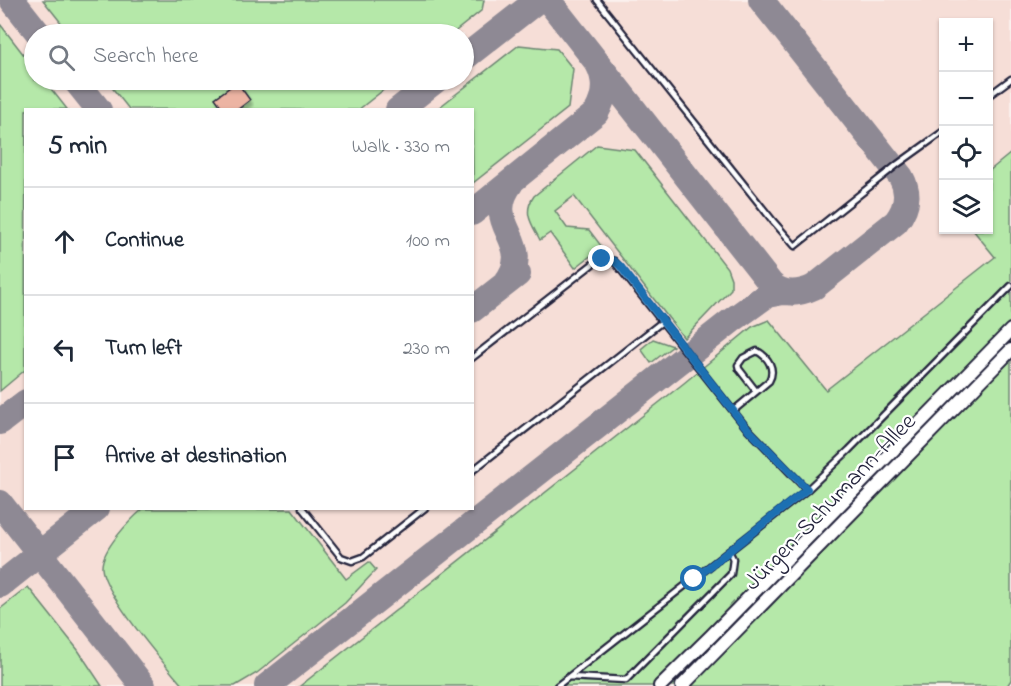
<!DOCTYPE html>
<html lang="en">
<head>
<meta charset="utf-8">
<style>
  :root { --surface:#fff; --page:#f6f6f7; --text:#1f2937; --muted:#747a83; --line:#e0e1e3 }
  body { margin:0; font-family:"Indie Flower",sans-serif; background:var(--page); color:var(--text) }
  .controls { position:absolute; right:18px; top:18px; display:grid; overflow:hidden; border-radius:0px; box-shadow:0 2px 4px #0004 }
  .controls button { width:54px; height:54px; display:grid; place-items:center; padding:0; border:0; border-bottom:2px solid var(--line); background:var(--surface); color:var(--text); font:30px sans-serif }
  .stop { position:absolute; width:18px; height:18px; margin:-14px; border:4px solid #1f6fb2; border-radius:50%; background:#fff }
  .stop.end { background:#1f6fb2; border-color:#fff; box-shadow:0 2px 6px #0008 }
  .list { margin:0; padding:0; list-style:none }
  h2 { display:flex; justify-content:space-between; align-items:center; height:78px; margin:0; padding:0 24px; font-size:26px }
  h2 small { font-size:20px; font-weight:400; color:var(--muted) }
  .list li { display:grid; grid-template-columns:39px 1fr auto; gap:18px; align-items:center; box-sizing:border-box; height:108px; padding:0 24px; border-top:2px solid var(--line) }
  .list b { display:block; font-size:22px; white-space:nowrap }
  .list em { font-size:20px; font-style:normal; color:var(--muted) }
  .icon { flex:none; width:33px; height:33px; fill:none; stroke:currentColor; stroke-width:2; stroke-linecap:round; stroke-linejoin:round }
  .map { position:relative; flex:none; width:1011px; height:686px; overflow:hidden }
  .search { position:absolute; background:var(--surface); box-shadow:0 2px 4px #0004; left:24px; top:24px; width:450px; height:66px; display:flex; align-items:center; gap:15px; box-sizing:border-box; padding:0 21px; border-radius:33px; color:var(--muted); font-size:22px }
  .panel { position:absolute; background:var(--surface); box-shadow:0 2px 4px #0004; left:24px; top:108px; width:450px; height:402px; border-radius:0px }
  .map>svg:first-child { display:block }
</style>
</head>
<body>
<div class="map">
<svg width="1011" height="686" viewBox="0 0 1011 686">
  <defs>
    <filter id="shadow"><feDropShadow dx="2.5" dy="4.5" stdDeviation="1.5" flood-color="#0004"/></filter>
  </defs>
  <rect width="100%" height="100%" fill="#fbf0ed"/>
  <filter id="ink" filterUnits="userSpaceOnUse"><feTurbulence type="fractalNoise" baseFrequency=".0167" numOctaves="2"/><feDisplacementMap in="SourceGraphic" scale="12" xChannelSelector="R" yChannelSelector="G"/><feConvolveMatrix kernelMatrix="1 2 1 2 8 2 1 2 1" color-interpolation-filters="sRGB"/></filter>
  <g filter="url(#ink)">
    <path fill="#f6ded7" fill-rule="evenodd" d="M0 0H1011V295L629 686H0ZM944 22H988V230H944ZM34 34H464V80H34ZM26 110H472V508H26Z"/>
    <path fill="#b5e8a9" stroke="#6c8572" stroke-width="1.5" d="M43 0H484L482 10 452 34H70Z
      M0 24 34 68V80H44L67 109 26 110 25 370 0 391Z
      M519 45 557 49 573 69 568 108 473 183 472 110 437 109Z
      M106 80H396L358 110 129 109Z
      M597 145 635 150 727 268 731 279V289L684 338 574 196 555 211 567 228 589 230 602 247 575 268 550 233 540 240C532 224 522 213 534 196Z
      M1011 153V680L1007 686H300L684 383 752 327 769 320 826 390 995 257 973 230H988L989 171Z
      M653 339 673 346 651 363 641 349Z
      M292 509 346 579 369 562 376 570 345 603 257 673 235 686H183C165 665 104 594 102 568 101 550 130 520 143 509Z
      M28 587 78 650 102 686H0V609Z"/>
    <g fill="none" stroke-linecap="round" stroke-linejoin="round">
      <path stroke="#8e8994" stroke-width="26" d="M12 0 39 34
        M548 0 771 284C783 296 799 294 814 287L896 222C907 208 910 193 901 177L761 0
        M464 58 538 0
        M75 80 99 110
        M398 110 436 80
        M472 213 596 113C605 98 607 81 598 64
        M505 284C539 241 479 226 511 183
        M472 310 518 274
        M0 422 26 402
        M0 503 143 686
        M0 585 97 508
        M267 686 731 321 767 295 783 292"/>
    </g>
    <path fill="#ecb4a3" stroke="#22223b" stroke-width="1.5" filter="url(#shadow)" d="M237 82 250 100 237 110H224L215 98Z"/>
    <g fill="none" stroke-linecap="round" stroke-linejoin="round">
      <g stroke="#22223b" stroke-width="9">
        <path id="lane" d="M597 0 773 221 795 246 898 164 944 131
          M988 96 1011 79
          M472 358 594 263 602 259 614 261 745 426 807 490
          M733 411 769 381C776 369 768 357 757 351L743 358 738 365 739 369 756 391
          M472 471 663 321
          M302 508 341 557 352 561 363 557 425 508
          M569 677 626 680 731 574 733 559 729 551
          M557 686 807 490 849 450 1011 286"/>
      </g>
      <g stroke="#22223b" stroke-width="16">
        <path id="secondary" d="M660 686 711 636 1011 330
          M682 686 1011 350"/>
      </g>
      <use href="#lane" stroke="#fff" stroke-width="4.5"/>
      <use href="#secondary" stroke="#fff" stroke-width="12"/>
    </g>
  </g>
  <g fill="none" stroke-linecap="round" stroke-linejoin="round" filter="url(#ink)">
    <path stroke="#1f6fb2" stroke-width="8" d="M602 259 614 261 620 266 745 426 807 489 694 579"/>
  </g>
  <g text-anchor="middle" dominant-baseline="central" stroke-width="4.5" stroke-linejoin="round" paint-order="stroke">
    <g font-size="24" fill="#22223b" stroke="#fff">
      <text transform="translate(831 503) rotate(-46)">Jürgen-Schumann-Allee</text>
    </g>
  </g>
</svg>
<div class="controls">
<button>+</button>
<button>−</button>
<button><svg class="icon" aria-label="locate" viewBox="0 0 24 24"><circle cx="12" cy="12" r="6"/><path d="M12 2v4M12 18v4M2 12h4M18 12h4"/></svg></button>
<button><svg class="icon" aria-label="layers" viewBox="0 0 24 24"><path d="M12 4l9 5-9 5-9-5zM3 14l9 5 9-5"/></svg></button>
</div>
<div class="stop" style="left:694px;top:579px"></div>
<div class="stop end" style="left:602px;top:259px"></div>
<div class="search"><svg class="icon" aria-label="search" viewBox="0 0 24 24"><circle cx="10" cy="10" r="6"/><path d="M15 15l6 6"/></svg>Search here</div>
<section class="panel">
<h2>5 min<small>Walk · 330 m</small></h2>
<ul class="list">
<li><svg class="icon" aria-label="ahead" viewBox="0 0 24 24"><path d="M12 20V5M6 11l6-6 6 6"/></svg><div><b>Continue</b></div><em>100 m</em></li>
<li><svg class="icon" aria-label="left" viewBox="0 0 24 24"><path d="M17 20v-9H6M10 6l-5 5 5 5"/></svg><div><b>Turn left</b></div><em>230 m</em></li>
<li><svg class="icon" aria-label="arrive" viewBox="0 0 24 24"><path d="M6 21V4h12l-3 4 3 4H6"/></svg><div><b>Arrive at destination</b></div></li>
</ul>
</section>
</div>
</body>
</html>
